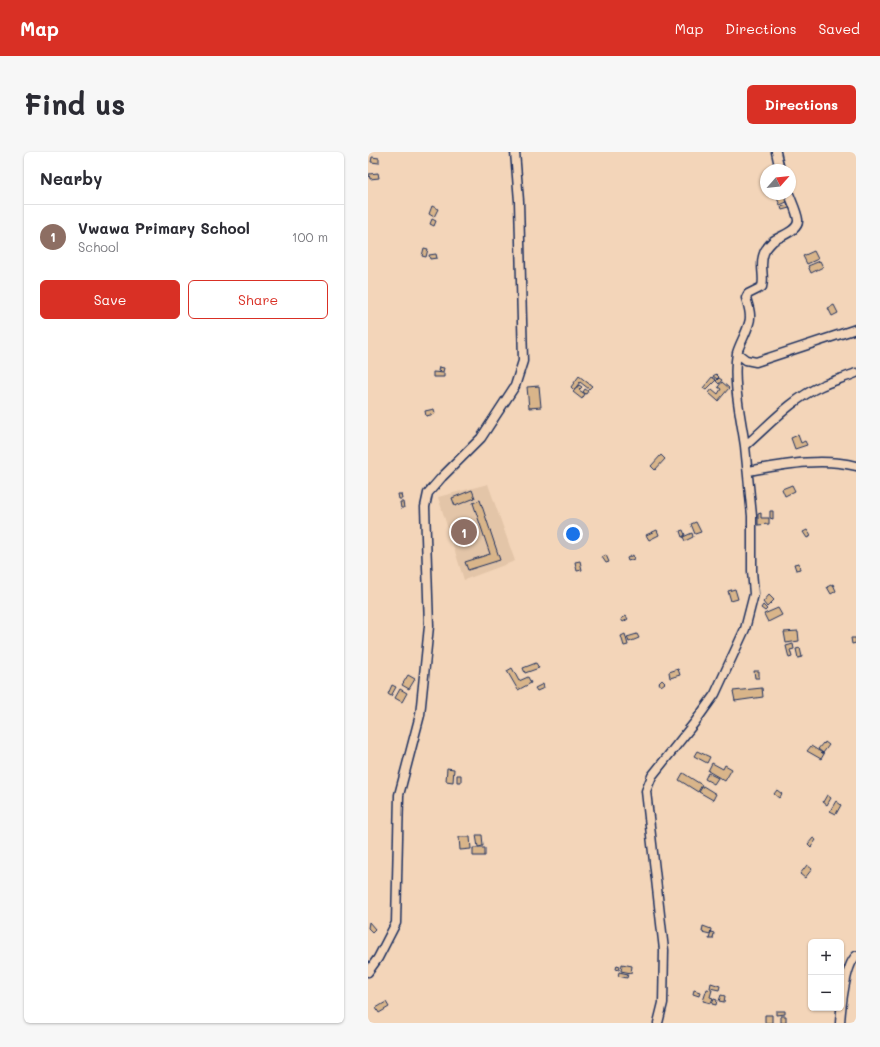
<!DOCTYPE html>
<html lang="en">
<head>
<meta charset="utf-8">
<style>
  :root { --surface:#fff; --page:#f7f7f7; --text:#2b2b33; --muted:#7c7c81; --line:#e1e1e2; --accent:#d93025 }
  body { margin:0; font-family:Mali,sans-serif; background:var(--page); color:var(--text) }
  .controls { position:absolute; right:12px; bottom:12px; display:grid; overflow:hidden; border-radius:6px; box-shadow:0 1px 3px #0004 }
  .controls button { width:36px; height:36px; display:grid; place-items:center; padding:0; border:0; border-bottom:1px solid var(--line); background:var(--surface); color:var(--text); font:20px sans-serif }
  .compass { position:absolute; left:392px; top:12px; width:36px; height:36px; border-radius:50%; background:var(--surface); box-shadow:0 1px 3px #0004; rotate:63deg }
  .you { position:absolute; left:205px; top:382px; width:14px; height:14px; margin:-10px; border:3px solid #fff; border-radius:50%; background:#1a73e8; box-shadow:0 0 0 6px #1a73e833 }
  .badge { display:grid; place-items:center; width:26px; height:26px; border-radius:50%; background:var(--accent); color:#fff; font-size:13px; font-weight:700 }
  .pin { position:absolute; translate:-50% -50%; border:2px solid #fff; box-shadow:0 1px 4px #0006 }
  .list { margin:0; padding:0; list-style:none }
  h2 { display:flex; justify-content:space-between; align-items:center; height:52px; margin:0; padding:0 16px; font-size:17px }
  h2 small { font-size:13px; font-weight:400; color:var(--muted) }
  .list li { display:grid; grid-template-columns:26px 1fr auto; gap:12px; align-items:center; box-sizing:border-box; height:64px; padding:0 16px; border-top:1px solid var(--line) }
  .list b { display:block; font-size:15px; white-space:nowrap }
  .list p { margin:0; font-size:13px; white-space:nowrap; color:var(--muted) }
  .list em { font-size:13px; font-style:normal; color:var(--muted) }
  .actions { display:flex; gap:8px; padding:12px 16px }
  .actions a { flex:1; padding:9px 0; border:1px solid var(--accent); border-radius:6px; text-align:center; font-size:14px; color:var(--accent) }
  .actions .main { background:var(--accent); color:#fff }
  .map { position:relative; flex:none; width:488px; height:871px; overflow:hidden; border-radius:6px }
  header { display:flex; align-items:center; gap:24px; box-sizing:border-box; height:56px; padding:0 20px; background:var(--accent); color:#fff }
  header strong { font-size:19px }
  nav { display:flex; gap:22px; margin-inline-start:auto; font-size:14px }
  .intro { display:flex; align-items:center; justify-content:space-between; box-sizing:border-box; height:96px; padding:0 24px }
  h1 { margin:0; font-size:28px }
  .button { padding:10px 18px; border-radius:6px; background:var(--accent); color:#fff; font-size:14px; font-weight:700 }
  main { display:flex; gap:24px; padding:0 24px }
  aside { flex:1; background:var(--surface); border-radius:6px; box-shadow:0 1px 3px #0004 }
  .map>svg:first-child { display:block }
</style>
</head>
<body>
<header>
<strong>Map</strong>
<nav><a>Map</a><a>Directions</a><a>Saved</a></nav>
</header>
<div class="intro"><h1>Find us</h1><a class="button">Directions</a></div>
<main>
<aside>
<h2>Nearby<small></small></h2>
<ul class="list">
<li><span class="badge" style="background:#8d6e63">1</span><div><b>Vwawa Primary School</b><p>School</p></div><em>100 m</em></li>
</ul>
<div class="actions"><a class="main">Save</a><a>Share</a></div>
</aside>
<div class="map">
<svg width="488" height="871" viewBox="0 0 488 871">
  <rect width="100%" height="100%" fill="#f3d5b9"/>
  <filter id="ink" filterUnits="userSpaceOnUse"><feTurbulence type="fractalNoise" baseFrequency=".025" numOctaves="2"/><feDisplacementMap in="SourceGraphic" scale="8" xChannelSelector="R" yChannelSelector="G"/><feConvolveMatrix kernelMatrix="1 2 1 2 8 2 1 2 1" color-interpolation-filters="sRGB"/></filter>
  <g filter="url(#ink)">
    <path fill="#e3c5a8" d="M120 332 147 409 96 428 70 345Z"/>
    <path fill="#d9b58a" stroke="#1b2f5e" d="M4 5 11 6V11L3 10Z
      M10 21 11 26 2 27 1 22Z
      M412 42H418L421 49 412 53 408 44Z
      M423 50 425 55 414 58 413 55 420 53 419 51Z
      M64 54 70 57 66 65 61 62Z
      M64 67 68 69 66 74 62 72Z
      M56 96 60 97 58 105 54 104Z
      M446 99 450 107 439 112 435 104Z
      M68 102 69 106 62 107 61 103Z
      M452 109 455 115 443 121 440 114Z
      M466 153 470 161 464 164 460 156Z
      M71 215 76 216 75 220 70 219Z
      M65 220 76 221V225H65Z
      M348 222 351 225 349 227 345 224Z
      M211 224 224 234 221 237 212 230 206 238 203 235Z
      M344 225 348 228 338 238 335 236Z
      M351 226 354 228 351 232 348 229Z
      M354 230 361 236 350 249 341 241 344 237 350 242 353 237 350 235Z
      M211 233 214 235 211 238 217 242 214 247 205 240Z
      M171 234 173 255 161 256 159 235Z
      M217 237 220 239 218 242 215 240Z
      M66 257 67 262 58 264 57 259Z
      M430 283 433 291 437 289 439 293 427 297 423 286Z
      M293 303 297 307 287 318 283 314Z
      M424 333 427 339 417 344 414 337Z
      M104 338 107 346 87 354 84 346Z
      M30 342H33L34 347H31Z
      M112 348 132 408 100 418 97 410 122 402 105 351Z
      M32 350H35L36 356H33Z
      M402 359H405V367L402 366Z
      M393 361V366H401V372L390 373V362Z
      M328 370 333 380 327 382 323 372Z
      M289 378 291 383 281 388 278 383Z
      M315 378 317 383 314 385 312 379Z
      M439 378 443 384 439 386 435 380Z
      M324 381 325 385 317 389 315 385Z
      M238 403 241 410 238 411 234 405Z
      M265 403 266 407 260 409 259 406Z
      M212 409 214 418 209 419 207 410Z
      M431 411 432 417 428 418 426 412Z
      M465 432 468 439 463 442 459 435Z
      M367 437 370 447 363 449 360 439Z
      M401 443 406 448 399 455 395 450Z
      M395 453 399 457 397 459 393 456Z
      M410 456 414 463 400 470 396 462Z
      M258 464 260 467 255 470 253 467Z
      M430 479 431 489 418 491 416 480Z
      M257 482 260 493 256 494 253 484Z
      M269 482 271 486 261 490 259 485Z
      M483 486H488V491L484 492Z
      M425 492 426 497 422 498 424 505 421 506 418 494Z
      M432 496 434 505 430 506 428 497Z
      M168 511 171 516 157 521 155 516Z
      M144 516 151 529 160 525 163 531 150 538 139 519Z
      M310 517 312 523 302 526 301 520Z
      M386 519H391V526H387Z
      M40 523 47 527 41 537 34 533Z
      M294 528 297 531 293 534 291 531Z
      M175 532 176 536 169 539 167 536Z
      M24 533 28 535 23 544 20 542Z
      M394 536 395 545 367 549 365 539Z
      M32 537 39 541 34 550 27 546Z
      M457 590 461 593 455 601 450 597 455 591 456 592Z
      M443 594 456 602 453 607 439 599Z
      M329 599 342 605 339 611 326 604Z
      M344 611 355 617 357 613 364 617 357 629 340 619Z
      M79 616 86 617 85 630 78 629Z
      M315 621 334 633 330 640 311 628Z
      M340 621 350 626 346 632 337 627Z
      M89 623H93V630H89Z
      M335 634 348 642 345 648 331 640Z
      M409 638 414 642 411 646 406 642Z
      M459 643 463 646 459 653 455 650Z
      M468 649 473 653 468 662 462 659Z
      M108 683H114L115 694 110 695Z
      M91 685H102L103 697 92 698Z
      M445 686 448 688 443 695 440 692Z
      M105 696H117V704H105Z
      M439 713 444 717 437 726 432 722Z
      M1 770 7 777 4 780 0 776Z
      M335 774 343 777 342 782 334 780Z
      M343 780 346 781 345 787H341Z
      M254 812 264 814 263 821 253 819Z
      M249 813 252 814 251 818 248 817Z
      M251 820 260 822 259 826 250 824Z
      M343 831 352 834 351 838 342 836Z
      M339 837 344 838 342 845 345 846 343 851 335 849Z
      M326 838 332 840 331 844 325 842Z
      M353 843 357 844 356 850 351 849Z
      M346 847 349 848 348 853 344 852Z
      M18 850 21 855 11 861 8 856Z
      M408 859H417V862L408 863Z
      M397 863H404V871H397Z
      M413 864H418V871H413Z"/>
    <g fill="none" stroke-linecap="round" stroke-linejoin="round">
      <g stroke="#1b2f5e" stroke-width="11">
        <path id="minor" d="M408 0 412 18
          M421 42C424 50 429 60 430 68 431 79 412 84 405 89 402 92 397 98 396 101 391 113 397 124 394 135L380 142 378 146C380 153 384 163 381 171 378 182 372 191 369 201L378 208 388 210 488 177
          M369 201C364 229 373 266 377 294
          M380 319C415 313 453 305 488 314
          M0 820 10 806 28 771 31 643 52 563 61 474 57 355 60 341 74 325 113 286 147 234 155 209 151 49 147 0
          M290 871 295 851 296 798 278 639 284 624 327 570 347 542 377 477 386 442 384 419V364L377 294C401 273 424 247 453 234 464 229 476 226 488 221
          M472 871C473 856 477 814 488 804"/>
      </g>
      <use href="#minor" stroke="#f3d5b9" stroke-width="8"/>
    </g>
  </g>
</svg>
<div class="controls">
<button>+</button>
<button>−</button>
</div>
<svg class="compass" viewBox="-18 -18 36 36"><path d="M0-13l5 13h-10z" fill="#e53935"/><path d="M0 13l5-13h-10z" fill="#7c7c81"/></svg>
<div class="you"></div>
<div class="pin badge" style="left:96px;top:380px;background:#8d6e63">1</div>
</div>
</main>
</body>
</html>
